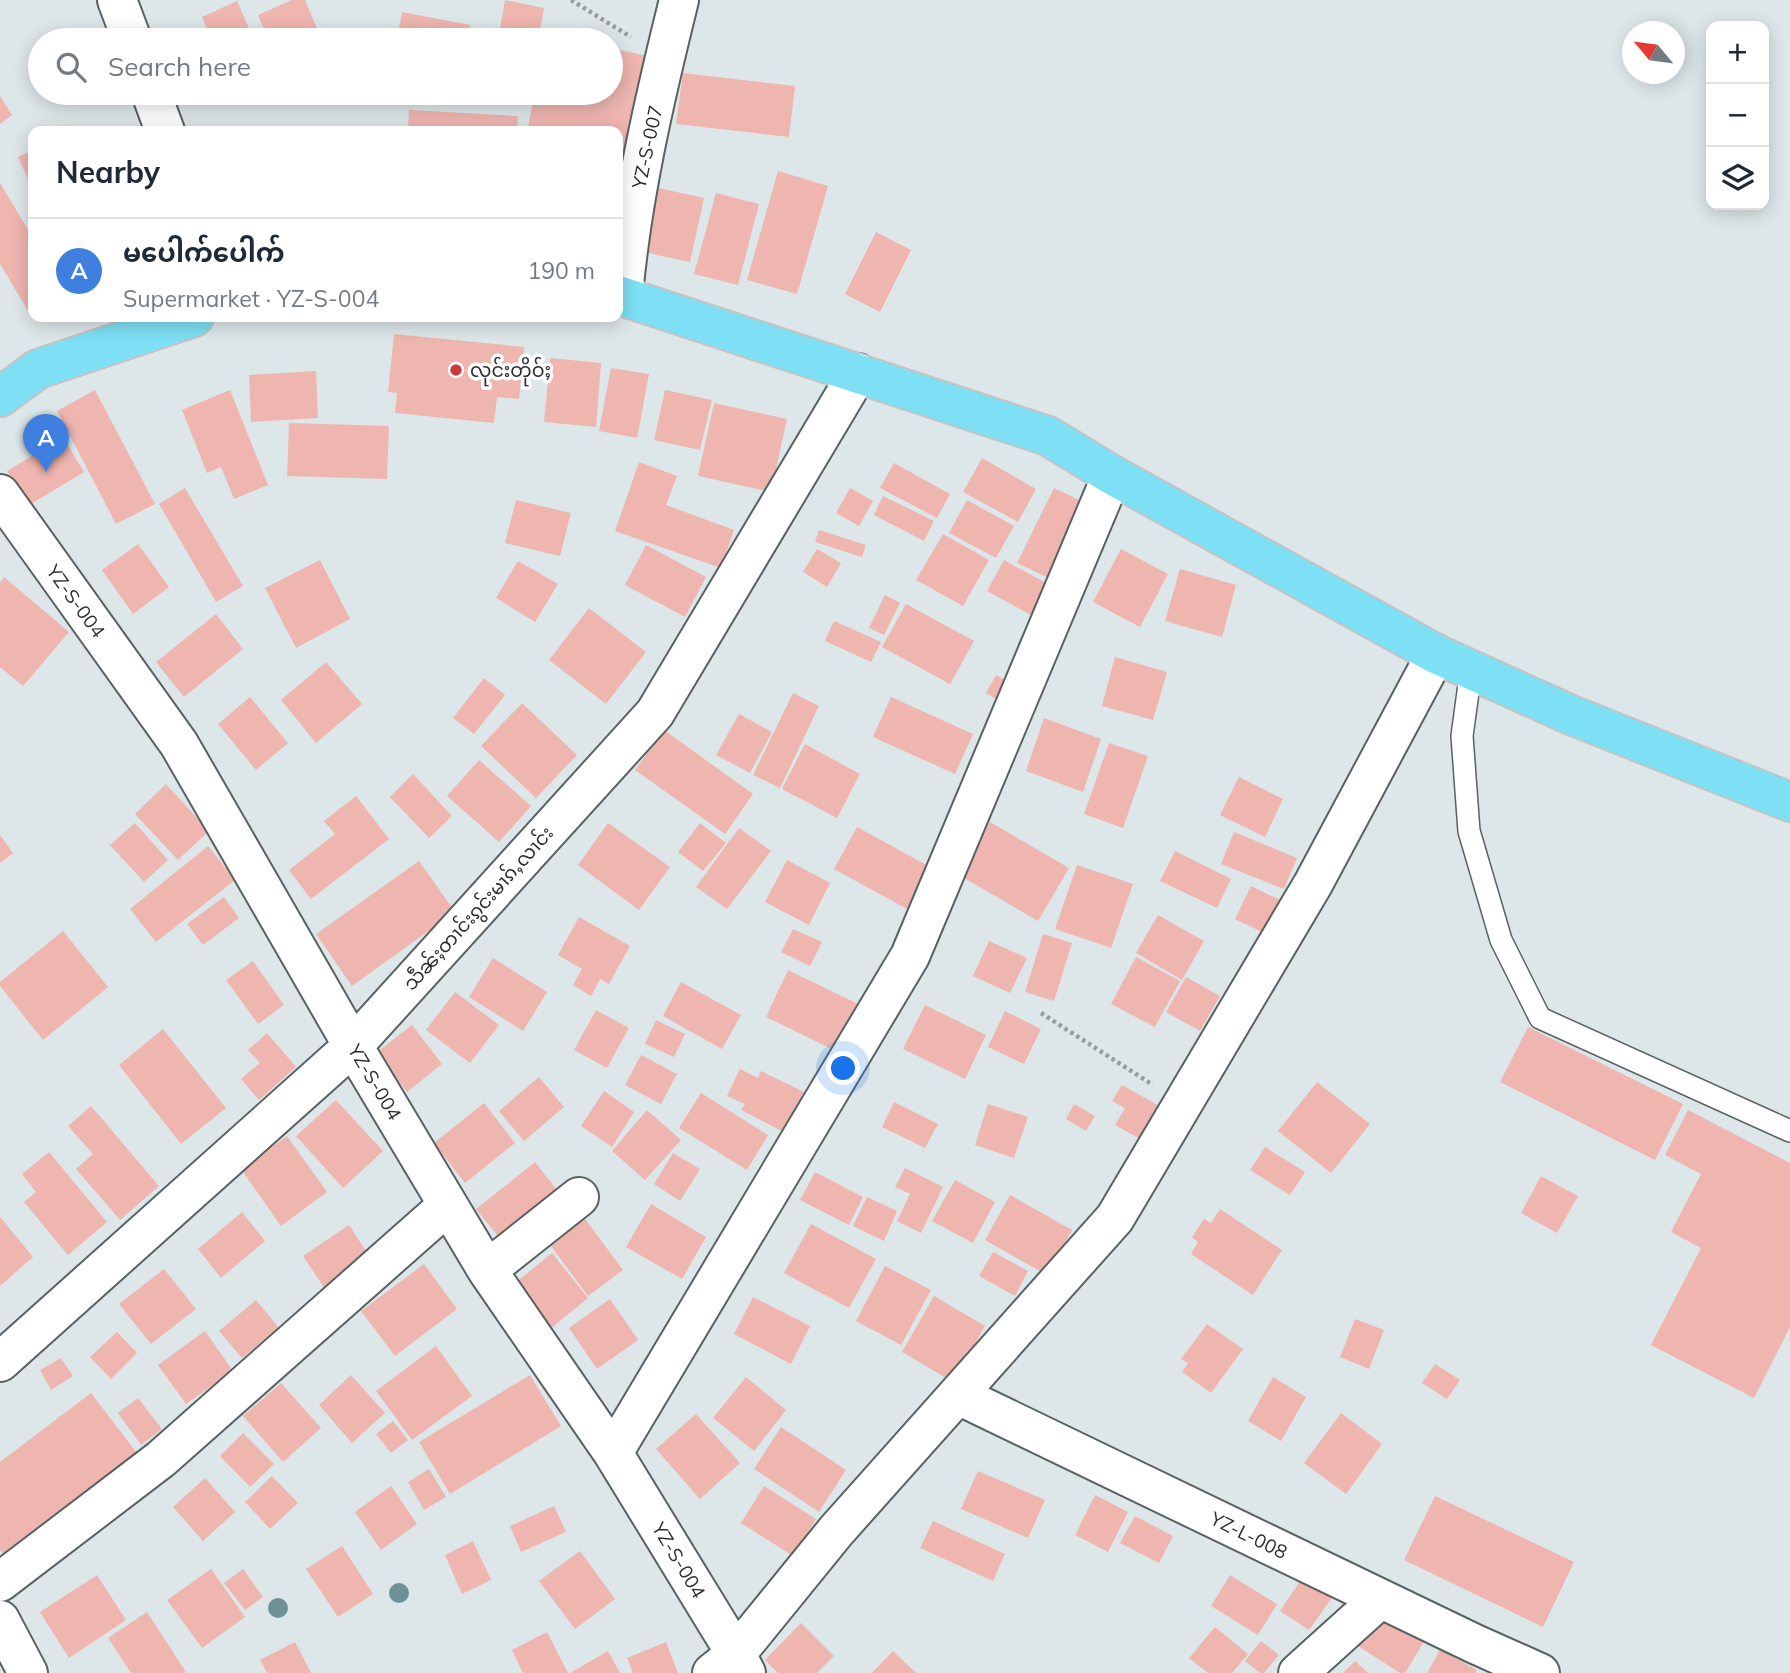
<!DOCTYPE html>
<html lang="en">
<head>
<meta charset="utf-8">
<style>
  :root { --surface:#fff; --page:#f2f2f3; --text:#1f2937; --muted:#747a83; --line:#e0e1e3; --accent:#cb3c3d }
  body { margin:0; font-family:Mulish,"Noto Sans Myanmar",sans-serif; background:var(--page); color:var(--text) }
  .controls { position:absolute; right:21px; top:21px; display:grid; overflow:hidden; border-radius:14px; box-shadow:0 4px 18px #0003 }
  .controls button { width:63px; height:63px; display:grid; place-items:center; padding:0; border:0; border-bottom:2px solid var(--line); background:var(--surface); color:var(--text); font:35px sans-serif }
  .compass { position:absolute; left:1622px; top:21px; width:63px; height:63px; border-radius:50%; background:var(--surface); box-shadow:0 4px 18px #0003; rotate:299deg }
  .you { position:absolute; left:844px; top:1069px; width:24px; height:24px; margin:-18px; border:5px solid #fff; border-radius:50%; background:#1a73e8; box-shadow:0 0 0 10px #1a73e833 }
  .badge { display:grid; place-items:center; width:46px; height:46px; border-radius:50%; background:var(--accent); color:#fff; font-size:23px; font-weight:700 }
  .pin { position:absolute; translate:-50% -58px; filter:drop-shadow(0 2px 4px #0008) }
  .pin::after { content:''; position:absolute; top:37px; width:24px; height:21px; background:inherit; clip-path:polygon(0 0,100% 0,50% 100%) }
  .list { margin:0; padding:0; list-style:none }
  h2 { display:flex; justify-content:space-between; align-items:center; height:91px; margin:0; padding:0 28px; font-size:30px }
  h2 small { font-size:23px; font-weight:400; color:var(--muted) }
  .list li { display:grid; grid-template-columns:46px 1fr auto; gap:21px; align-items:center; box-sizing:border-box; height:105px; padding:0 28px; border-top:2px solid var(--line) }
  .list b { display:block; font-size:26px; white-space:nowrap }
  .list p { margin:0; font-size:23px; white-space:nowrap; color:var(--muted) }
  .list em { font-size:23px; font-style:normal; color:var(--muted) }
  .icon { flex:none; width:38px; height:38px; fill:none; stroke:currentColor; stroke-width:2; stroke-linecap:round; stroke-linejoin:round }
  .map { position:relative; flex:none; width:1790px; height:1673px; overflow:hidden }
  .search { position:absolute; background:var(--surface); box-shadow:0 4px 18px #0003; left:28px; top:28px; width:595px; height:77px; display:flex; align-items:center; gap:18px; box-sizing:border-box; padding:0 24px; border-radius:38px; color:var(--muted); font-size:26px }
  .panel { position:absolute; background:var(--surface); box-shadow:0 4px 18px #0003; left:28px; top:126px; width:595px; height:196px; border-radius:14px }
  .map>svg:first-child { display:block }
</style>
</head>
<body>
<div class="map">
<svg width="1790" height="1673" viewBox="0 0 1790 1673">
  <rect width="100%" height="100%" fill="#dde7e9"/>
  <path fill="#efb5af" d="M292 0H305L322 40H269L258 15Z
    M505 0 544 8 538 40H498Z
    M237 1 254 40H212L202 17Z
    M402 12 470 25 467 40H397Z
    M611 48 661 59 637 169 618 164V131H527L535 93H611Z
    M683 73 795 86 789 137 676 124Z
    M0 96 12 115 0 124Z
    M409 110 518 116 517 131H408Z
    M33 150V190L18 157Z
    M778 171 828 186 797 294 747 280Z
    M0 183 33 238V319L0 264Z
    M658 188 704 198 690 262 644 252Z
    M716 193 759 204 738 285 694 274Z
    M876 232 911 250 880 312 845 294Z
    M394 334 524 347 519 399 497 397 494 423 395 413 397 393 388 392Z
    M550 358 601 363 596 427 544 422Z
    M611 368 649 374 637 438 599 431Z
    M316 371 318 418 251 422 249 375Z
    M95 390 155 504 116 524 57 411Z
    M230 390 268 485 234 499 221 467 207 473 182 410Z
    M665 390 712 400 700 450 654 440Z
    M714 403 787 419 771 492 698 476Z
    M289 423 389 426 387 479 287 476Z
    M63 437 84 472 28 506 7 471Z
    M982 458 1036 489 1018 522 963 492Z
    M639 462 677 476 666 505 734 530 721 568 615 531Z
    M894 463 950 494 937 518 880 488Z
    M185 488 243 586 216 602 159 504Z
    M850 488 873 501 859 526 836 513Z
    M1054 488 1094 507 1057 582 1017 563Z
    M883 496 934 521 924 541 874 515Z
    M516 500 571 513 560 556 505 543Z
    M967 500 1014 526 996 558 949 533Z
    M819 530 866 545 862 557 815 542Z
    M943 534 989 560 963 606 916 580Z
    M138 544 169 587 133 614 102 570Z
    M646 545 706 577 685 617 625 585Z
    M817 549 841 563 827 587 803 572Z
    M1121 549 1168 574 1140 627 1093 602Z
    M320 560 350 619 296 648 265 588Z
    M1004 560 1057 589 1040 620 987 591Z
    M518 561 558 584 535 622 496 598Z
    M1180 569 1236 585 1222 637 1165 621Z
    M4 577 69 632 23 686 0 667V583Z
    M885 595 900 603 884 635 869 628Z
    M906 604 974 641 950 684 882 647Z
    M589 608 646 652 606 704 549 660Z
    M216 614 243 649 184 697 156 662Z
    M834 621 881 642 871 662 825 641Z
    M1115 657 1167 672 1153 720 1102 706Z
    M326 662 362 704 316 743 281 700Z
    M996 675 1014 685 1003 703 986 693Z
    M484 678 505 695 474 734 453 718Z
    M793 693 819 706 780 788 753 775Z
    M250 697 288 743 256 770 218 724Z
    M891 697 973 734 955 774 873 737Z
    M522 703 577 755 536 798 481 746Z
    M739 714 772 732 750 773 716 755Z
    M1044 718 1101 739 1083 792 1026 771Z
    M664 730 753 794 725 834 635 770Z
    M1109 743 1148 756 1123 828 1084 814Z
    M805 744 860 774 837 818 782 789Z
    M479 760 531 806 499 842 447 796Z
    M413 774 452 816 429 838 390 797Z
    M1239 777 1283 799 1265 837 1220 815Z
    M166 784 209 831 178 860 135 814Z
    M356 796 389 839 311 899 289 870 335 834 324 821Z
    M990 822 1069 868 1038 921 959 875Z
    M135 823 168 860 144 882 110 845Z
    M608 823 670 867 639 910 578 865Z
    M700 823 726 843 703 871 678 852Z
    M857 827 930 867 907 909 834 869Z
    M739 828 771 851 727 909 696 887Z
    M1234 832 1297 858 1284 889 1221 864Z
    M0 835 13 853 0 863Z
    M208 846 235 880 156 942 130 909Z
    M1175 851 1231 879 1217 908 1160 881Z
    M787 860 830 883 809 925 765 902Z
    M419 861 455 912 352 986 316 934Z
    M1077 865 1133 884 1111 948 1055 929Z
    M1251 886 1282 901 1266 934 1235 919Z
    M224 897 239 918 203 945 187 924Z
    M1158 915 1204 941 1182 980 1136 953Z
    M579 917 630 946 609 984 600 979 591 996 573 985 582 969 558 955Z
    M793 929 822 942 810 966 781 952Z
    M63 931 108 987 43 1040 0 986V982Z
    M1043 934 1072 943 1054 1001 1025 992Z
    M989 941 1027 958 1010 993 973 976Z
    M1136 957 1180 981 1155 1027 1111 1004Z
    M493 958 547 992 523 1031 469 997Z
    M253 961 284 1005 258 1024 226 980Z
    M788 970 858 1004 836 1051 766 1017Z
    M1186 977 1220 996 1200 1031 1166 1012Z
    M681 982 741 1015 722 1049 663 1016Z
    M455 992 499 1025 470 1063 426 1030Z
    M925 1005 986 1035 965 1079 903 1049Z
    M596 1010 629 1028 607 1068 574 1050Z
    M1005 1011 1041 1029 1024 1064 988 1047Z
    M656 1020 685 1034 674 1057 645 1044Z
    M412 1025 442 1064 407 1092 376 1053Z
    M1528 1027 1683 1104 1655 1160 1500 1082Z
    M163 1029 226 1108 181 1144 119 1065Z
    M267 1033 296 1067 259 1100 241 1079 260 1063 248 1050Z
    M641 1055 677 1074 661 1104 625 1085Z
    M740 1069 758 1078 761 1071 804 1092 784 1132 741 1110 745 1104 727 1096Z
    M539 1077 564 1107 524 1141 499 1111Z
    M1317 1082 1370 1124 1331 1173 1278 1131Z
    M1122 1085 1170 1112 1151 1145 1115 1125 1125 1108 1112 1101Z
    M604 1091 634 1112 612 1147 581 1126Z
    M701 1093 768 1135 747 1170 679 1128Z
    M336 1100 383 1151 343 1188 296 1136Z
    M894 1102 938 1124 925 1148 882 1127Z
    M484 1103 515 1143 465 1183 434 1143Z
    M988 1104 1028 1117 1014 1158 975 1145Z
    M1074 1104 1095 1116 1086 1131 1066 1119Z
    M91 1106 159 1186 120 1220 76 1169 93 1154 68 1126Z
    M647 1110 681 1140 645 1180 612 1151Z
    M1688 1110 1790 1163V1327L1754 1398 1651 1345 1701 1248 1671 1232 1701 1174 1665 1155Z
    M287 1136 327 1192 281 1226 241 1169Z
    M1265 1147 1305 1172 1290 1195 1250 1170Z
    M49 1152 107 1222 68 1255 24 1202 36 1192 22 1174Z
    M673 1153 700 1169 680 1201 654 1184Z
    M535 1162 561 1195 502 1241 476 1209Z
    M905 1168 943 1187 921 1233 897 1221 910 1194 895 1187Z
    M815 1172 863 1197 849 1225 800 1200Z
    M1541 1176 1578 1196 1557 1233 1521 1213Z
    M955 1180 995 1202 973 1243 932 1221Z
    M1010 1195 1072 1230 1047 1275 985 1240Z
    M867 1197 897 1211 884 1241 853 1226Z
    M651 1204 706 1237 682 1279 626 1247Z
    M577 1208 623 1270 588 1296 542 1234Z
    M1220 1209 1282 1250 1253 1295 1191 1254 1198 1242 1192 1237 1204 1219 1211 1223Z
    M242 1212 265 1241 221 1278 198 1249Z
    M0 1217 33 1257 0 1286Z
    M811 1224 876 1259 849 1308 784 1273Z
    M349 1225 370 1257 325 1289 303 1256Z
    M993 1252 1028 1271 1015 1296 979 1276Z
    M552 1253 588 1298 550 1329 514 1284Z
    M424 1264 457 1309 395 1356 361 1311Z
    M885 1266 931 1290 901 1345 856 1321Z
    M164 1269 196 1309 151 1344 119 1304Z
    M934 1296 985 1326 953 1382 902 1352Z
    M753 1297 810 1326 791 1364 734 1334Z
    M610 1299 638 1340 597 1369 569 1328Z
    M256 1300 279 1328 242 1358 219 1331Z
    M1355 1319 1384 1330 1369 1369 1340 1357Z
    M1207 1324 1243 1349 1211 1393 1182 1372 1188 1363 1181 1359Z
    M205 1331 233 1371 186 1404 158 1365Z
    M117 1332 137 1353 111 1379 90 1357Z
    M436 1346 472 1396 412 1440 376 1391Z
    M61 1358 73 1376 51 1390 40 1370Z
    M1435 1364 1460 1380 1447 1399 1422 1383Z
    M351 1375 385 1413 352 1443 319 1405Z
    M530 1375 561 1426 450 1494 419 1442Z
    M746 1377 786 1410 754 1451 713 1418Z
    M1273 1377 1306 1397 1281 1441 1248 1421Z
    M281 1383 321 1428 283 1462 243 1416Z
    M91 1393 140 1457 7 1559 0 1550V1462Z
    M138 1398 162 1429 141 1445 118 1413Z
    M1341 1413 1382 1444 1346 1494 1304 1463Z
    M696 1414 740 1463 700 1499 656 1449Z
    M393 1421 408 1440 391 1453 376 1434Z
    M781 1427 846 1470 819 1512 754 1469Z
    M243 1433 274 1464 250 1487 220 1456Z
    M429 1469 446 1497 424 1510 408 1482Z
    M978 1471 1045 1500 1028 1538 961 1509Z
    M272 1476 298 1503 270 1529 245 1502Z
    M205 1478 235 1512 203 1541 173 1507Z
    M391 1486 417 1524 381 1550 355 1512Z
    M764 1486 816 1519 793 1556 741 1523Z
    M1095 1495 1128 1512 1108 1552 1075 1535Z
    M1435 1496 1574 1562 1543 1627 1404 1560Z
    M554 1506 566 1532 521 1552 510 1526Z
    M1135 1516 1173 1536 1159 1563 1120 1543Z
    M933 1521 1005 1554 993 1581 920 1548Z
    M473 1541 491 1580 462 1594 445 1555Z
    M342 1546 373 1594 338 1617 306 1569Z
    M580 1551 615 1599 575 1629 539 1581Z
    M211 1569 245 1617 202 1648 167 1600Z
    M243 1569 263 1597 245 1610 224 1583Z
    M97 1575 126 1620 69 1658 40 1612Z
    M1230 1575 1277 1604 1258 1635 1211 1606Z
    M1304 1575 1334 1595 1309 1630 1280 1611Z
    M1380 1611 1425 1640 1405 1673H1400L1358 1646Z
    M147 1612 186 1672 184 1673H131L108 1638Z
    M801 1623 834 1656 817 1673H778L765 1660Z
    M1215 1627 1248 1654 1232 1673H1208L1189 1658Z
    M547 1632 568 1673H523L512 1650Z
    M1261 1641 1279 1655 1264 1673H1260L1245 1661Z
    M295 1642 311 1673H267L260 1660Z
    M666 1642 678 1673H633L627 1658Z
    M1440 1650 1477 1670 1475 1673H1427Z
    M608 1651 620 1673H570Z
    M893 1651 916 1673H872Z
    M1355 1661 1368 1673H1343Z"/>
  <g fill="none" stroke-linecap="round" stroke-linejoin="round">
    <g stroke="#596263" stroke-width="24">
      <path id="lane" d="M1471 670 1462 736 1469 831 1501 940 1540 1018 1790 1131"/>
    </g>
    <g stroke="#596263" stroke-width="42">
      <path id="street" d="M117 0 132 40
        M151 93 165 131
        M623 295C632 195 655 97 679 0
        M0 494 179 744 353 1046 487 1270 613 1453 736 1654 746 1673
        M487 1270 579 1197
        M0 1362 353 1046 655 713 858 373
        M958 1395 1475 1644 1540 1673
        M613 1453 910 956 1112 475
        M0 1582 161 1459 448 1205
        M0 1620 28 1673
        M712 1673 736 1654 836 1531 1115 1218 1313 884 1436 654
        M1298 1673 1380 1599"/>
    </g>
    <g stroke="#c3c4c4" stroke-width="42">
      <path id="highway" d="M618 295 1048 436 1112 475 1436 654 1571 715 1790 802
        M0 397 38 369 194 317"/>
    </g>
    <path stroke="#969d9f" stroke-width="4.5" stroke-dasharray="3.5 3.5" stroke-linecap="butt" d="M571 0 631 37
      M1041 1013 1153 1085"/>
    <use href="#lane" stroke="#fff" stroke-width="21"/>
    <use href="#street" stroke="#fff" stroke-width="38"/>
    <use href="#highway" stroke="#7de0f4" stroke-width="38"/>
  </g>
  <g fill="#6c9197">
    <circle cx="399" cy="1593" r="10"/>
    <circle cx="278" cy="1608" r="10"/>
  </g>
  <circle fill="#cb3c3d" stroke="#fff" stroke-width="2.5" cx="456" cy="370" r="7"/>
  <g text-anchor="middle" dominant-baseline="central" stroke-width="7" stroke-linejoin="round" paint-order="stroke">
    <g font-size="19" fill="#292d2e" stroke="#fff">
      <text transform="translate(647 147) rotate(-78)">YZ-S-007</text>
      <text transform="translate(76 601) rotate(54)">YZ-S-004</text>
      <text transform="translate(478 908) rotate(-48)">သဵၼ်ႈတၢင်းၵွင်းမၢၵ်ႇလၢင်း</text>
      <text transform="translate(375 1082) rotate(59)">YZ-S-004</text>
      <text transform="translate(1249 1535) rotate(26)">YZ-L-008</text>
      <text transform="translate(679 1560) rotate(59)">YZ-S-004</text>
    </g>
    <g font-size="19" fill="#292d2e" stroke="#fff" text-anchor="start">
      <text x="470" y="370">လုင်းတိုဝ်ႈ</text>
    </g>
  </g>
</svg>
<div class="controls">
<button>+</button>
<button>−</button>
<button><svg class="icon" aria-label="layers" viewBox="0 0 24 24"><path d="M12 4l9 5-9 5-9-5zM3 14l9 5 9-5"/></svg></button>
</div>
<svg class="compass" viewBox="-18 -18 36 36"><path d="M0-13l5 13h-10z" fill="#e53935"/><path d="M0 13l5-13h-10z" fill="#747a83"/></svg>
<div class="you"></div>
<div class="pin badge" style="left:46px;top:472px;background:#3f7fe0">A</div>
<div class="search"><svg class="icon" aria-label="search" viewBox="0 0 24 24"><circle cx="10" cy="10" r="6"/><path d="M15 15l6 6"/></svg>Search here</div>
<section class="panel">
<h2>Nearby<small></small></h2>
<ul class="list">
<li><span class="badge" style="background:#3f7fe0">A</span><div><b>မပေါက်ပေါက်</b><p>Supermarket · YZ-S-004</p></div><em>190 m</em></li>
</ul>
</section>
</div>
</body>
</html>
